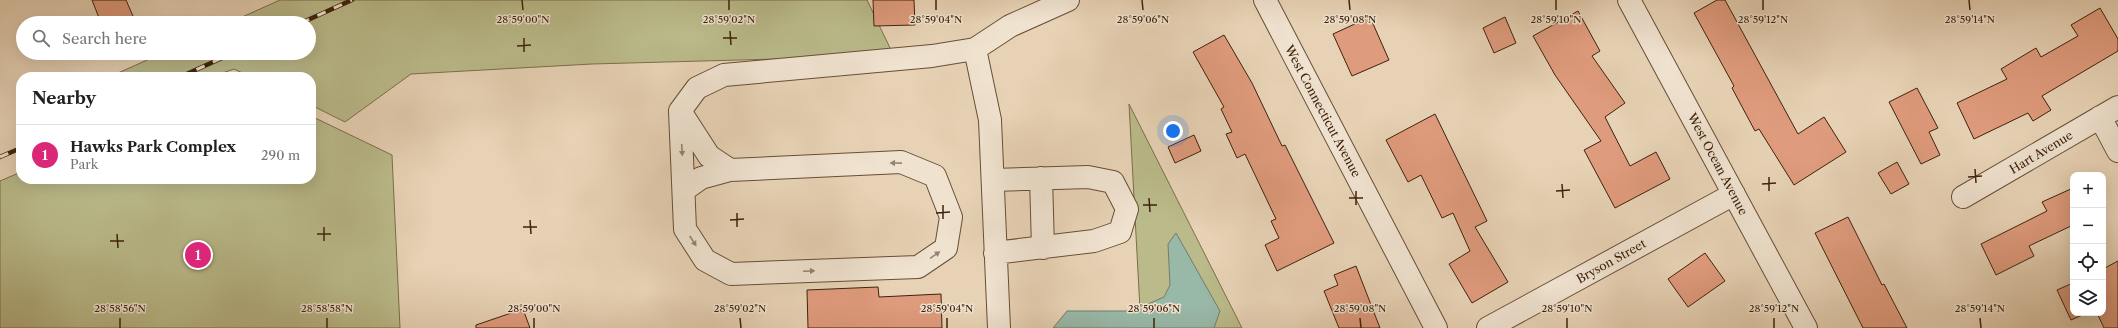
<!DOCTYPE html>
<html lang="en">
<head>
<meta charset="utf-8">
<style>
  :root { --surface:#fff; --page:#f6f6f6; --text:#202124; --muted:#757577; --line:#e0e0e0; --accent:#db2777 }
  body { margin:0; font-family:"Libre Caslon Text",serif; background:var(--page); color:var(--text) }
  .controls { position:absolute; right:12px; bottom:12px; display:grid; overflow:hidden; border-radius:8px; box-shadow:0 4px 16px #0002 }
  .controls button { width:36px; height:36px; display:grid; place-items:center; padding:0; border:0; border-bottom:1px solid var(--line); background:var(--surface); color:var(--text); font:20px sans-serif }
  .you { position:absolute; left:1173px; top:131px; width:14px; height:14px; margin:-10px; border:3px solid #fff; border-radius:50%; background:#1a73e8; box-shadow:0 0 0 6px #1a73e833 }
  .badge { display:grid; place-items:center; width:26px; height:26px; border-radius:50%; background:var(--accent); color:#fff; font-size:13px; font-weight:700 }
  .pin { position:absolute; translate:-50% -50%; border:2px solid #fff; box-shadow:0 1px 4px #0006 }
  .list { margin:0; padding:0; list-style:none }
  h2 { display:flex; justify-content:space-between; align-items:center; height:52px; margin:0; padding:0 16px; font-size:17px }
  h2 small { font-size:13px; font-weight:400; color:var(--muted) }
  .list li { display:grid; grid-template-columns:26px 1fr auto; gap:12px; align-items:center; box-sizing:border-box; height:60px; padding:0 16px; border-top:1px solid var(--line) }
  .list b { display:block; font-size:15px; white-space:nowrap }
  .list p { margin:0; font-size:13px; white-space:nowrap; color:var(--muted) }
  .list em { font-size:13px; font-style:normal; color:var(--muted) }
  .icon { flex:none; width:22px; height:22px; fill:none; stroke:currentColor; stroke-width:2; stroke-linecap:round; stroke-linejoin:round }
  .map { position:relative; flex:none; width:2118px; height:328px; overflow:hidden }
  .search { position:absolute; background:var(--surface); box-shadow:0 4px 16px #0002; left:16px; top:16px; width:300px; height:44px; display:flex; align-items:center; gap:10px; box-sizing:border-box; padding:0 14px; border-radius:22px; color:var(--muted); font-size:15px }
  .panel { position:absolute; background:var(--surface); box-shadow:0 4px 16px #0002; left:16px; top:72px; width:300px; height:112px; border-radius:16px }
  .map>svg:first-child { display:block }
</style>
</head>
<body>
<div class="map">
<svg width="2118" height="328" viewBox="0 0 2118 328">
  <rect width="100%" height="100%" fill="#e7d2b5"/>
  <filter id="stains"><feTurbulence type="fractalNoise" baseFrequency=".005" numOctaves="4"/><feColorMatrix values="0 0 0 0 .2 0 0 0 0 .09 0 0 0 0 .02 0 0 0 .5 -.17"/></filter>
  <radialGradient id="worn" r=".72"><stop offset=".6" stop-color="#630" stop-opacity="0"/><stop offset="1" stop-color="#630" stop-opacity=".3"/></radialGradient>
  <path fill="#baba8a" stroke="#7c6e4a" d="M280 0H867L892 52 813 58 592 64 411 74 345 122 311 105V77H251L234 69 211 77H109L163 53H309V23H229Z
    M1129 104 1242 328H1141Z
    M311 116 392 155 400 328H0V181L21 172V179H311Z"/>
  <path fill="#98b8a8" stroke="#747c69" d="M1176 233 1220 311 1214 328H1053L1067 311H1132L1164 297 1170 285 1168 244Z"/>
  <path fill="#df9b7d" stroke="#3e220b" d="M92 0H126L136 23H101Z
    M873 0H914L915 25 874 26Z
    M1717 0H1725L1798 134 1824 117 1846 152 1794 185 1759 129 1755 131 1732 88 1734 86 1694 13Z
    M2100 8 2118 39V51L2042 96 2051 110 2033 121 2028 113 1974 139 1957 103 2007 79 2001 69 2036 48 2041 57 2078 36 2071 25Z
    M1578 11 1600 51 1592 56 1625 103 1605 117 1630 166 1656 152 1670 179 1615 208 1584 150 1601 141 1555 75 1533 36Z
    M1370 17 1389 60 1352 76 1333 34Z
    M1505 17 1516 43 1494 53 1483 28Z
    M1224 35 1252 83 1282 146 1285 145 1334 243 1277 271 1265 245 1279 238 1271 221 1276 219 1245 154 1237 158 1226 134 1232 132 1221 109 1224 107 1193 52Z
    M1917 88 1938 128 1929 132 1940 155 1921 164 1889 102Z
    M1435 114 1487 221 1475 227 1508 282 1472 303 1449 264 1470 251 1453 213 1442 218 1421 175 1408 182 1386 140Z
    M1194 135 1201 151 1175 163 1168 147Z
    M1897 162 1909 184 1891 194 1878 173Z
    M2073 188V225L2029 246 2034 256 1996 275 1981 244 2047 211 2042 202Z
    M1848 217 1882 285 1884 284 1907 328H1863L1815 233Z
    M1705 253 1725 281 1688 307 1668 279Z
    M2118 261V328H2104L2097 313H2103V269Z
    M1356 266 1380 328H1339L1324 291 1338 285 1334 275Z
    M2073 283V313H2087L2071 320 2057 290Z
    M878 287 879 297 941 294 942 328H808L807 290Z
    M523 309 530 328H476V325Z"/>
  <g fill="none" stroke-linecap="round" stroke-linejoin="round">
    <g stroke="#684e36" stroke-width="24">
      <path id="minor" d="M1265 0 1436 328
        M1629 0 1806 328
        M975 49 990 120 999 328
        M680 111 709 156 730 170 901 162 935 176 951 217 946 248 918 267 731 274 705 260 685 229 680 111 697 88 724 75 932 56 975 49 1010 26 1068 0
        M2100 117 2118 151
        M1041 178 1043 248
        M993 180 1088 177 1113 182 1127 209 1120 232 1094 241 995 253
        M684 190 701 178 730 170
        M1963 197 2118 107
        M1488 328 1734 194"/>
    </g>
    <use href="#minor" stroke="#efe2cf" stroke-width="22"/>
    <g stroke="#3e220b" stroke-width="4.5">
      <path id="rail" d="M301 23 352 0
        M180 77 233 53
        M0 157 21 148"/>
    </g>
    <use href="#rail" stroke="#efe2cf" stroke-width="3" stroke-dasharray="9" stroke-linecap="butt"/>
  </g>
  <defs><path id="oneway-solid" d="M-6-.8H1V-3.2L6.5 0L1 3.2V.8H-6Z"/></defs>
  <g fill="#96826d">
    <use href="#oneway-solid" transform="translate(682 150) rotate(87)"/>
    <use href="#oneway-solid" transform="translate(896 163) rotate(-179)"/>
    <use href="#oneway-solid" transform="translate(693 241) rotate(57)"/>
    <use href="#oneway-solid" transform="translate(935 255) rotate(-35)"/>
    <use href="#oneway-solid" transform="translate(809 271) rotate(-2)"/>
  </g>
  <path fill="none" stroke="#3e220b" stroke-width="1.5" d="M522 0 523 10M729 0V10M936 0V10M1142 0 1143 10M1349 0 1350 10M1556 0V10M1763 0V10M1969 0 1970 10M730 31 731 45M524 38V52M723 38H737M517 46 531 45M1975 169 1976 183M1769 177V191M1968 177 1982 176M1562 184 1563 198M1762 184 1776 183M1356 191V205M1556 191 1570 190M1149 198 1150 212M1349 198H1363M943 205V219M1143 205H1157M737 213V227M936 213 950 212M530 220 531 234M730 220 744 219M324 227V241M523 227H537M117 234 118 248M317 234H331M110 241H124M120 318V328M327 318V328M534 318V328M740 318 741 328M947 318V328M1154 318V328M1360 318 1361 328M1567 318V328M1774 318V328M1980 318 1981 328"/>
  <g text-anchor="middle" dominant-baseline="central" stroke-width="3" stroke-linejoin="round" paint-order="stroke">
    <g font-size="12" fill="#3e220b" stroke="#efe2cf">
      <text transform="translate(1323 111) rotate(62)">West Connecticut Avenue</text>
      <text transform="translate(2041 152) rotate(-31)">Hart Avenue</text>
      <text transform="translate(1718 164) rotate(62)">West Ocean Avenue</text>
      <text transform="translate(1611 261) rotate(-29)">Bryson Street</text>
    </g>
  </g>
  <g font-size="10" text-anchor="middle" fill="#3e220b" stroke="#efe2cf" stroke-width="3" stroke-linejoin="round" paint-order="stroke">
    <text x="523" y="23">28°59'00"N</text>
    <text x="729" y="23">28°59'02"N</text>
    <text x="936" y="23">28°59'04"N</text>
    <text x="1143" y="23">28°59'06"N</text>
    <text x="1350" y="23">28°59'08"N</text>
    <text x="1556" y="23">28°59'10"N</text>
    <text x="1763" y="23">28°59'12"N</text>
    <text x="1970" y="23">28°59'14"N</text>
    <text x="120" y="312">28°58'56"N</text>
    <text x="327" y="312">28°58'58"N</text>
    <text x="534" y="312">28°59'00"N</text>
    <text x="740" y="312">28°59'02"N</text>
    <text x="947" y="312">28°59'04"N</text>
    <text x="1154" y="312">28°59'06"N</text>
    <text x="1360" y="312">28°59'08"N</text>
    <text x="1567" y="312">28°59'10"N</text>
    <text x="1774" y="312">28°59'12"N</text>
    <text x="1980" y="312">28°59'14"N</text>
  </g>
  <rect width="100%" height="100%" filter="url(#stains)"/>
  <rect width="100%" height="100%" fill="url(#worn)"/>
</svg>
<div class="controls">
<button>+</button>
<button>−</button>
<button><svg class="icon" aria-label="locate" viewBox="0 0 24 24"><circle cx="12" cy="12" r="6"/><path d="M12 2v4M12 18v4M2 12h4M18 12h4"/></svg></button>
<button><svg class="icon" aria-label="layers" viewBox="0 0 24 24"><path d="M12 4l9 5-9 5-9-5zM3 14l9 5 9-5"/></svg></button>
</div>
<div class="you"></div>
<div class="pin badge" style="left:198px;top:255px">1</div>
<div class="search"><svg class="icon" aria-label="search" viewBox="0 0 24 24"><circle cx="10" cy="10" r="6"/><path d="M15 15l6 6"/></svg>Search here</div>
<section class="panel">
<h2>Nearby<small></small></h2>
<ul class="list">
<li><span class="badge">1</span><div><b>Hawks Park Complex</b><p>Park</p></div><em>290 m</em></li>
</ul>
</section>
</div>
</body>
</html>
